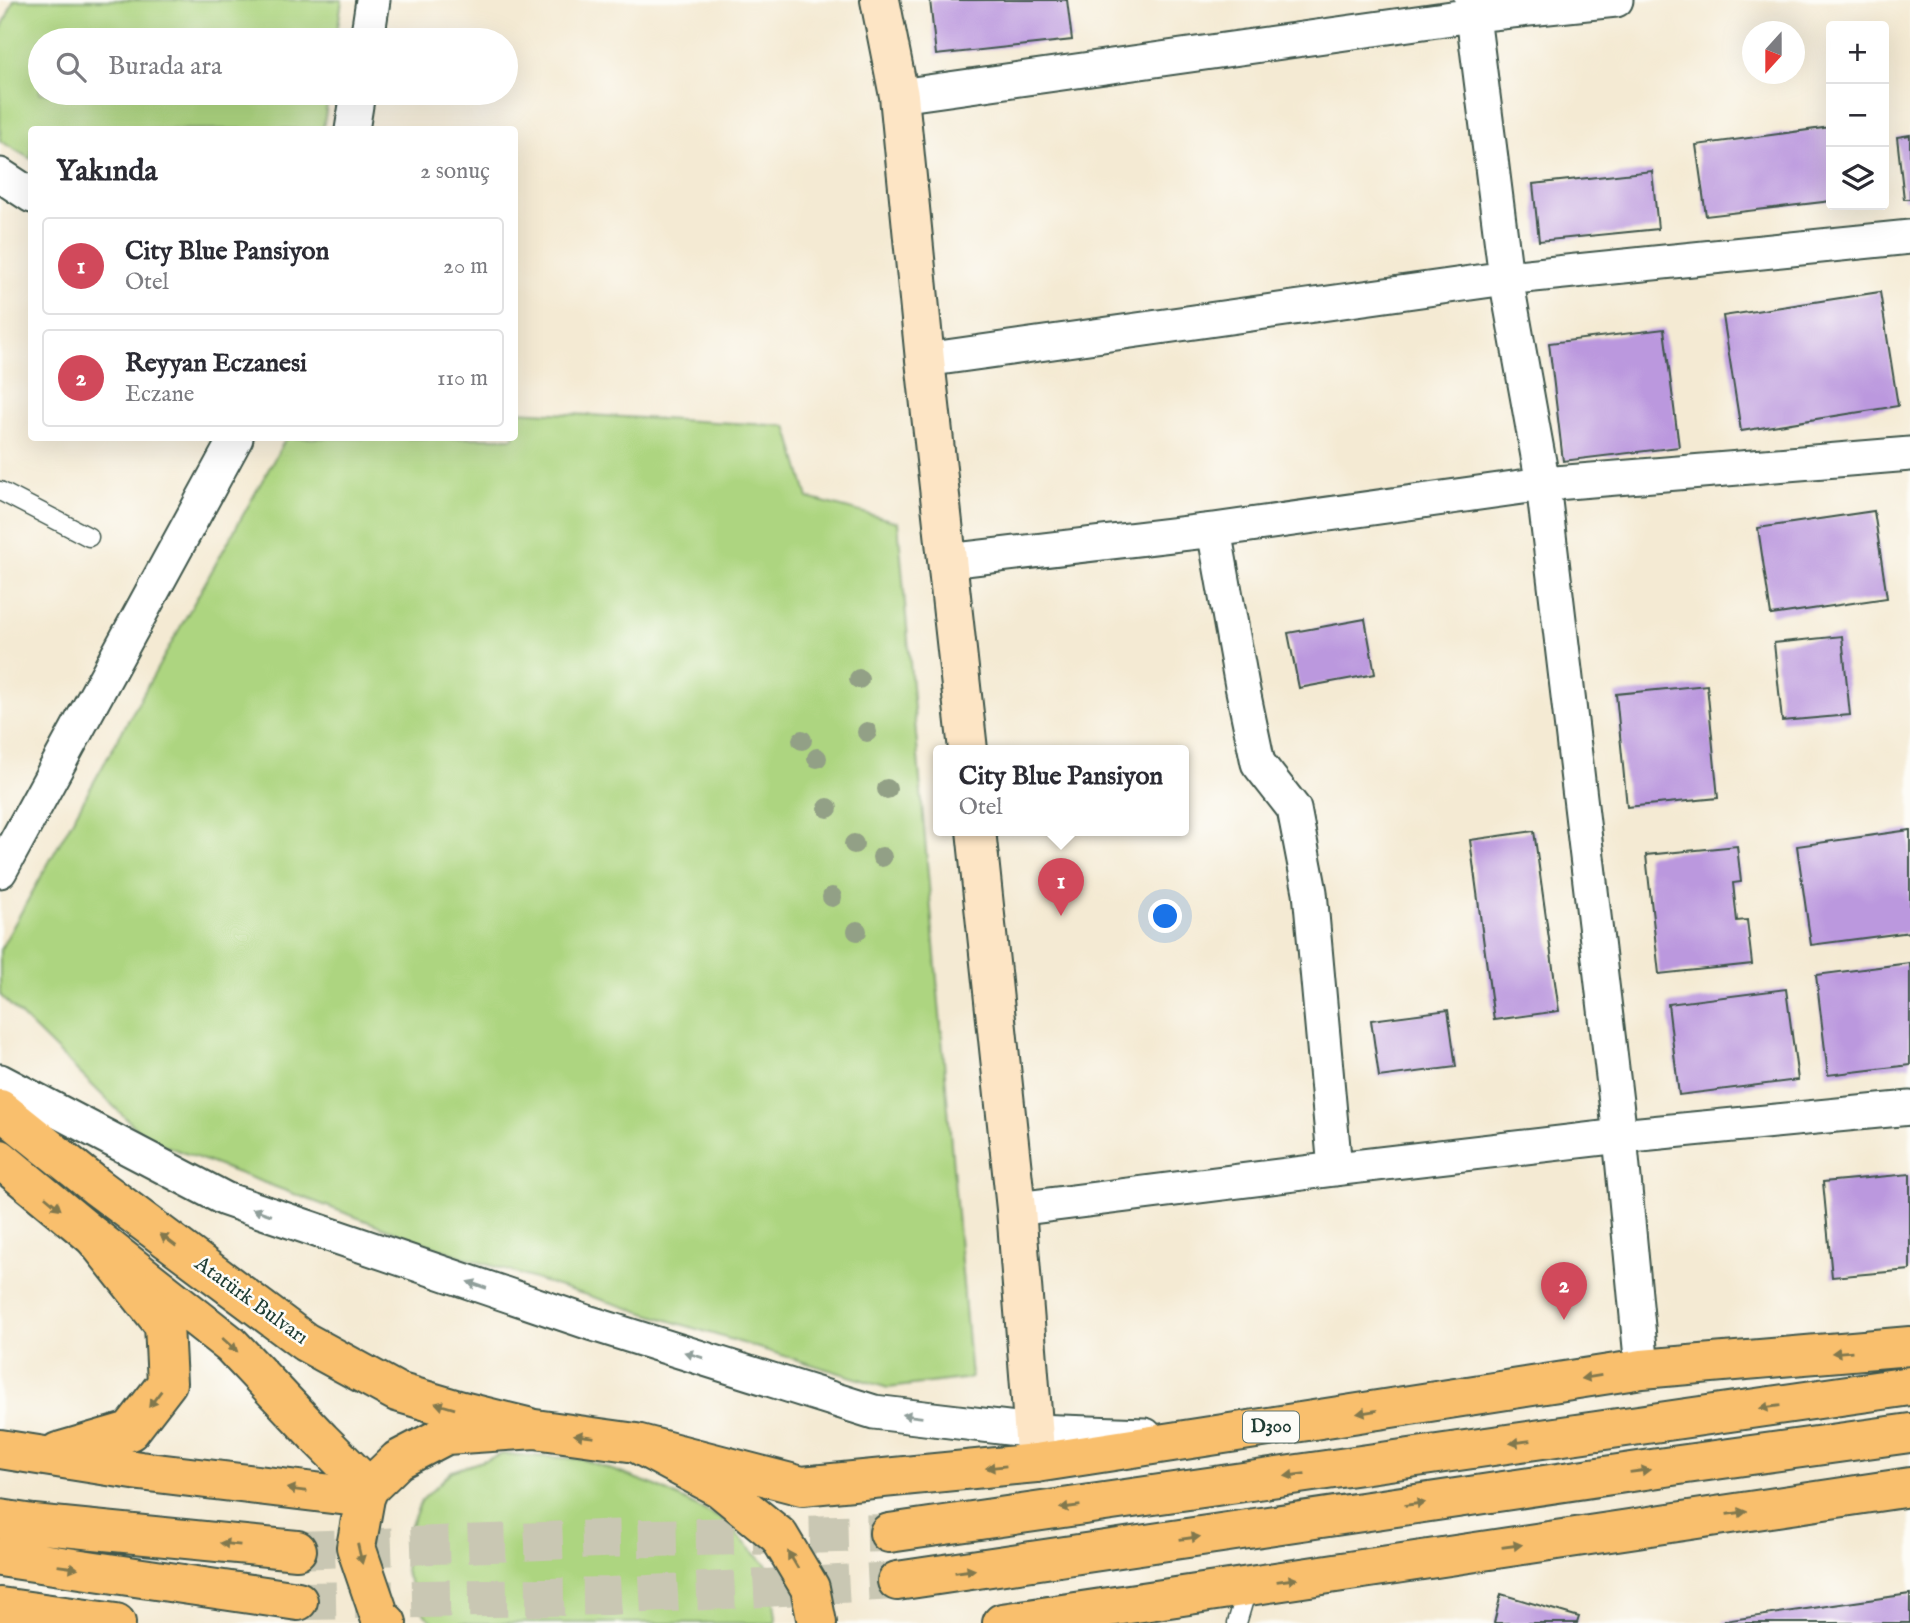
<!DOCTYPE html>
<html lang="tr">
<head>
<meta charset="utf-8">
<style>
  :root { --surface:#fff; --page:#f7f7f7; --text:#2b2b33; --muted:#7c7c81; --line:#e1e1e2; --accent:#d1495b }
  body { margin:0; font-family:"IM FELL English",serif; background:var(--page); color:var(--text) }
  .controls { position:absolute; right:21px; top:21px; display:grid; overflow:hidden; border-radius:7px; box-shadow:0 7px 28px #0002 }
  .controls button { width:63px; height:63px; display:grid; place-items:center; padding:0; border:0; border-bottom:2px solid var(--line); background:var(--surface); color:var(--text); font:35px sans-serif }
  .compass { position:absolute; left:1742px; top:21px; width:63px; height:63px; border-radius:50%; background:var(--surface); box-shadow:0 7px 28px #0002; rotate:201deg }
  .you { position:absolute; left:1166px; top:917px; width:24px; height:24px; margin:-18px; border:5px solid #fff; border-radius:50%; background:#1a73e8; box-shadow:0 0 0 10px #1a73e833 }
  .badge { display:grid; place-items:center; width:46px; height:46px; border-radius:50%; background:var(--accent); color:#fff; font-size:23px; font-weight:700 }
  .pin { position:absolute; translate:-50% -58px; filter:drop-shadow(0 2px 4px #0008) }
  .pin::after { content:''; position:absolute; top:37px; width:24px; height:21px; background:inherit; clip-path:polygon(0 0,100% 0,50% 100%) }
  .popup { position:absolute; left:933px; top:745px; width:256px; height:91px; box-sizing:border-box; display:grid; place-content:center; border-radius:7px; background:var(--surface); filter:drop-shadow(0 2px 5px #0005); font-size:23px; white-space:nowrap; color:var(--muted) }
  .popup b { font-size:26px; color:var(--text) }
  .popup::after { content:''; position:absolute; left:50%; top:100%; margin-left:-14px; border:14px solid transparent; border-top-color:var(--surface) }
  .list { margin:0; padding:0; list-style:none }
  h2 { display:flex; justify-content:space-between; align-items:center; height:91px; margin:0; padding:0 28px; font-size:30px }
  h2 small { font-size:23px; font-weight:400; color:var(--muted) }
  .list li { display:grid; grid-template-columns:46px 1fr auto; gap:21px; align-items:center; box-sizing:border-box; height:98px; margin:0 14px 14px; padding:0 14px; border:2px solid var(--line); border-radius:7px }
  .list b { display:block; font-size:26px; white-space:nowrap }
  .list p { margin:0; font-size:23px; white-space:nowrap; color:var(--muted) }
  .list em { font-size:23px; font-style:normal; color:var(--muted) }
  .icon { flex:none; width:38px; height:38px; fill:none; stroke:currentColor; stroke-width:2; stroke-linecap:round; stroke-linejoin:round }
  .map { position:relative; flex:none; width:1910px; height:1623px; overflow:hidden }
  .search { position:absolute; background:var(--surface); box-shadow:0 7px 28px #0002; left:28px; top:28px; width:490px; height:77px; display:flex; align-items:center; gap:18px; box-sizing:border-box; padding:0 24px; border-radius:38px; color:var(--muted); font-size:26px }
  .panel { position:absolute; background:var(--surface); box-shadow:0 7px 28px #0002; left:28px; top:126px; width:490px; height:315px; border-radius:7px }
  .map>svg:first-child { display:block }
</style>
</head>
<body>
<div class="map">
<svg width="1910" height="1623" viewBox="0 0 1910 1623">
  <rect width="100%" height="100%" fill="#fdfcf7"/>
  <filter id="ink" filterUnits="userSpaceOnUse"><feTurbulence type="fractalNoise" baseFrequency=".0143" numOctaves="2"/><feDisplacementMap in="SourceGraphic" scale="14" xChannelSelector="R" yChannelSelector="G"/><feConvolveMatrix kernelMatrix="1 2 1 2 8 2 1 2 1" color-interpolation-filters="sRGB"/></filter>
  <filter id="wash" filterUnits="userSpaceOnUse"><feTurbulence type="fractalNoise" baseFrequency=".00686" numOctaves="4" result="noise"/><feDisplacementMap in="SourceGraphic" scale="28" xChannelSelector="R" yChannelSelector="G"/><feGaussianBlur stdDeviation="1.57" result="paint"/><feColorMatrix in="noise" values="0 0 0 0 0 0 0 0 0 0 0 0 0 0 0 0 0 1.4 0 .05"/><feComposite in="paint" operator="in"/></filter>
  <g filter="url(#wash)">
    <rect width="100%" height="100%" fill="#f4ead3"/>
    <path fill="#add580" stroke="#66895a" stroke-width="2" d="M14 0H342L336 40H40V93H329L323 129 32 130 31 159 0 141V32Z
      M515 411 787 426 808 498 898 522 971 1378 888 1388 460 1256 147 1139 0 995V950L286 438H514Z
      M503 1454 582 1459 656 1486 722 1519 770 1569 776 1618 775 1623H434L425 1615 405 1572 409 1529 421 1501 452 1471Z"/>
    <g id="blocks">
      <path fill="#bb98de" d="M930 0H1067L1072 40 936 55Z
        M1831 127V201L1706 216 1696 145Z
        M1910 135V199H1904L1897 137Z
        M1652 171 1658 229 1539 241 1533 184Z
        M1880 292 1898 406 1741 431 1723 316Z
        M1664 329 1679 447 1563 461 1549 343Z
        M1874 511 1887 598 1771 615 1758 528Z
        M1365 619 1375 674 1299 688 1288 633Z
        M1842 636 1850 715 1782 721 1774 643Z
        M1707 685 1718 798 1627 807 1616 694Z
        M1910 830V932L1811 945 1797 846Z
        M1534 831 1559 1011 1494 1020 1470 840Z
        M1737 846 1741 882 1733 883 1737 921 1747 920 1752 964 1659 974 1646 855Z
        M1910 963V1065L1828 1075 1816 975Z
        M1786 989 1798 1080 1679 1095 1668 1004Z
        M1448 1010 1456 1067 1379 1077 1371 1020Z
        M1910 1174V1270L1832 1277 1823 1182Z
        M1501 1594 1579 1617 1577 1623H1494Z
        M1910 1594V1623H1724V1621Z"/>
    </g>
  </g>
  <g filter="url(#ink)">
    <use href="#blocks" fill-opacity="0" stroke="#3f574c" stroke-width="2"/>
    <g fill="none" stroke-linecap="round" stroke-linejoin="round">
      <path stroke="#c9c7b3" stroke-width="38" stroke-dasharray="38 19" stroke-linecap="butt" d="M297 1550 600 1539 889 1533
        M298 1601 609 1596 897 1581"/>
      <g stroke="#3f574c" stroke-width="21">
        <path id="lane" d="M0 491 89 537
          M1237 1623 1248 1586"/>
      </g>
      <g stroke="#3f574c" stroke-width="37">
        <path id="street" d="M1471 0 1506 278 1543 484 1620 1136 1642 1369
          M367 40 373 0
          M899 96 1473 15 1616 0
          M352 130 358 93
          M0 175 32 196
          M925 360 1506 278 1910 237
          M1214 530 1242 686 1258 763 1294 809 1310 892 1335 1169
          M948 561 1214 530 1543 484 1910 454
          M0 871 236 438
          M0 1081 225 1199 590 1323 874 1412 1034 1431 1145 1435
          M1016 1209 1335 1169 1620 1136 1910 1108"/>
      </g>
      <g stroke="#3f574c" stroke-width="42">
        <path id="secondary" d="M880 0 899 96 925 360 968 750
          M976 830 1016 1209 1036 1463"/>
      </g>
      <g stroke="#3f574c" stroke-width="42">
        <path id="primary" d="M0 1109 96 1186 305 1342 397 1392 458 1410 527 1427
          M0 1159 94 1237 231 1345 321 1440 369 1488"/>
      </g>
      <g stroke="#3f574c" stroke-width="42">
        <path id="highway" d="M636 1443 802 1486 1036 1463 1642 1369 1910 1346
          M0 1449 140 1471 365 1498
          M58 1452 130 1431 167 1383 164 1325 94 1237
          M0 1519 33 1524 297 1550
          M889 1533 1910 1386
          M0 1557 298 1601
          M897 1581 1672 1466 1910 1433
          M0 1607 116 1623
          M387 1623 380 1617 356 1547 365 1498 369 1488 398 1460 446 1435 535 1429 636 1443 720 1488 779 1536 810 1588 817 1623
          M1002 1623 1910 1487"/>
      </g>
      <use href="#lane" stroke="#fff" stroke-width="18"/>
      <use href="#street" stroke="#fff" stroke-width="33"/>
      <use href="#secondary" stroke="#fde5c5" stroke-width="38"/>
      <use href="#primary" stroke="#f9bf6d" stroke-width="38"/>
      <use href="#highway" stroke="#f9bf6d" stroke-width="38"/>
    </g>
    <g fill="#92a086">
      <circle cx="859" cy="679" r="10"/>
      <circle cx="867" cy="732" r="10"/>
      <circle cx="802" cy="740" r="10"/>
      <circle cx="817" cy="758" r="10"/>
      <circle cx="887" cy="789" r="10"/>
      <circle cx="828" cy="808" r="10"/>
      <circle cx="854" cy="844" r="10"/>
      <circle cx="882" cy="857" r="10"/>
      <circle cx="832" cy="897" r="10"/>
      <circle cx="857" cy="931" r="10"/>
    </g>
    <defs><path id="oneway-solid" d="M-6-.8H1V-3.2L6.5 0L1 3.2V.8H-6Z" transform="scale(1.75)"/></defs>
    <g fill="#81784e">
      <use href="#oneway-solid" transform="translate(53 1203) rotate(40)"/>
      <use href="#oneway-solid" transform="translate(168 1240) rotate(-143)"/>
      <use href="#oneway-solid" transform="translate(230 1345) rotate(42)"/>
      <use href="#oneway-solid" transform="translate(1842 1352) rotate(175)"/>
      <use href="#oneway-solid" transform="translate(1591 1377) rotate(171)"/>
      <use href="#oneway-solid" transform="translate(155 1399) rotate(127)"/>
      <use href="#oneway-solid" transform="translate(445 1406) rotate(-164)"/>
      <use href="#oneway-solid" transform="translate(1770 1407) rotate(172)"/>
      <use href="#oneway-solid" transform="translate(1367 1412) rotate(171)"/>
      <use href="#oneway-solid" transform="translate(584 1436) rotate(-172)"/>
      <use href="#oneway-solid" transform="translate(1520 1442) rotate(172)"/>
      <use href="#oneway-solid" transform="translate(996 1467) rotate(174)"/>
      <use href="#oneway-solid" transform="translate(1640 1471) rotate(-8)"/>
      <use href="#oneway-solid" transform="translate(1295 1475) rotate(172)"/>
      <use href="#oneway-solid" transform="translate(297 1490) rotate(-173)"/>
      <use href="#oneway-solid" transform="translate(1415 1504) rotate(-8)"/>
      <use href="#oneway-solid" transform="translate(1070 1507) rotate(172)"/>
      <use href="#oneway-solid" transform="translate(1737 1513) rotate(-8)"/>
      <use href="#oneway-solid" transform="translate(1190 1538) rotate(-8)"/>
      <use href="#oneway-solid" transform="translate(230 1544) rotate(-174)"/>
      <use href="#oneway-solid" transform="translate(1512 1546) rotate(-8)"/>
      <use href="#oneway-solid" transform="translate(360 1554) rotate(77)"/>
      <use href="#oneway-solid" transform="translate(793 1560) rotate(-121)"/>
      <use href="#oneway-solid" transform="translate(68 1567) rotate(8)"/>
      <use href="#oneway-solid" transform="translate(965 1571) rotate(-8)"/>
      <use href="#oneway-solid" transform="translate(1287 1580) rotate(-8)"/>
    </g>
    <g fill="#8f9e9a">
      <use href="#oneway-solid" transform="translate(262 1212) rotate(-161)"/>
      <use href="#oneway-solid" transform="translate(477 1285) rotate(-161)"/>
      <use href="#oneway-solid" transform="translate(694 1355) rotate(-163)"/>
      <use href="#oneway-solid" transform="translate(912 1416) rotate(-173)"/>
    </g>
  </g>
  <g text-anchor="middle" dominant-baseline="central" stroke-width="5" stroke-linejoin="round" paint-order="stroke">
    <rect fill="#fdfcf7" stroke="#62766e" stroke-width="2" x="1243" y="1411.5" width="56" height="31" rx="5"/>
    <g font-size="19" font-weight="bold" fill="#1f3d34">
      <text x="1271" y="1427">D300</text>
    </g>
    <g font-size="21" fill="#1f3d34" stroke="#fdfcf7">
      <text transform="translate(251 1301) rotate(36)">Atatürk Bulvarı</text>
    </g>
  </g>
</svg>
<div class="controls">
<button>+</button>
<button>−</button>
<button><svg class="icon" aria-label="layers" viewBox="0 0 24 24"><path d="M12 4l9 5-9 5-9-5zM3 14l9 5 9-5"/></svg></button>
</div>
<svg class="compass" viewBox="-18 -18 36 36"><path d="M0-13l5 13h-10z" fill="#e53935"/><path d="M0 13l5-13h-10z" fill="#7c7c81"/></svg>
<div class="you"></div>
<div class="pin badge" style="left:1061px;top:916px">1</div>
<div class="popup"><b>City Blue Pansiyon</b>Otel</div>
<div class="pin badge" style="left:1564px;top:1320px">2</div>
<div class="search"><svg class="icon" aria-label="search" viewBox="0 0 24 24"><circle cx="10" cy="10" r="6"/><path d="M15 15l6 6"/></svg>Burada ara</div>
<section class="panel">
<h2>Yakında<small>2 sonuç</small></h2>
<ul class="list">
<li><span class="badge">1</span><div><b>City Blue Pansiyon</b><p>Otel</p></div><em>20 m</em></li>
<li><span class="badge">2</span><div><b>Reyyan Eczanesi</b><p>Eczane</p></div><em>110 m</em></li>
</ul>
</section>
</div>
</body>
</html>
